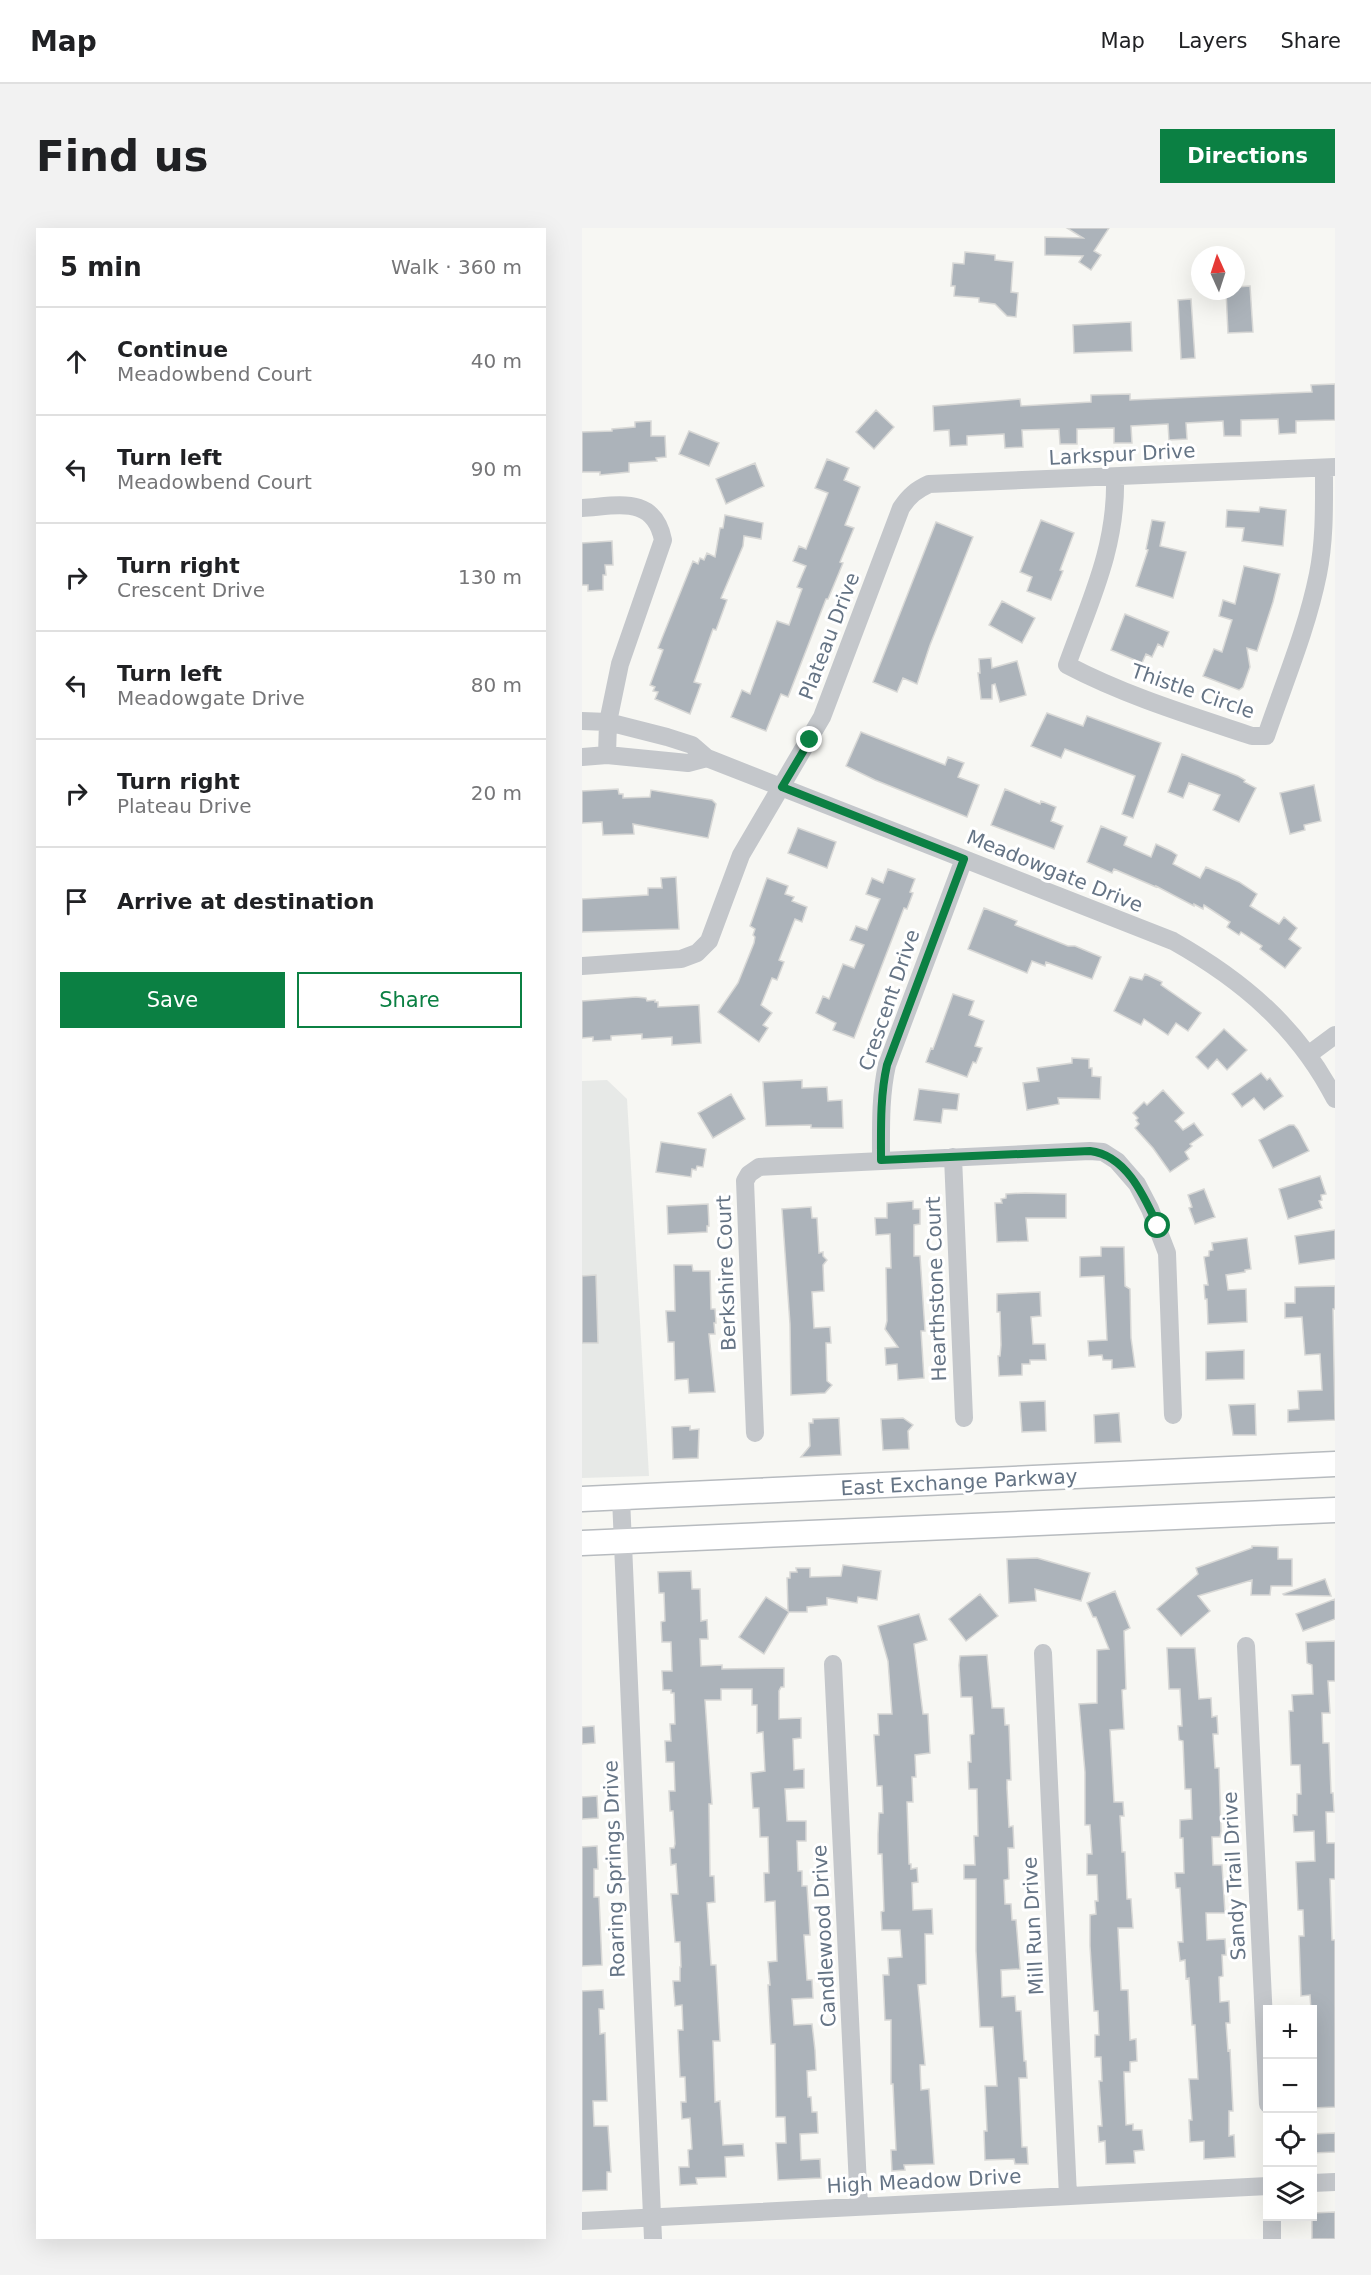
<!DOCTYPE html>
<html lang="en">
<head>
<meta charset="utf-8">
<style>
  :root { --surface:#fff; --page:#f2f2f2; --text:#202124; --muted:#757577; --line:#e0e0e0; --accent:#0b8043 }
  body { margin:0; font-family:"DejaVu Sans",sans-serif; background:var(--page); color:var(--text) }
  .controls { position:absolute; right:18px; bottom:18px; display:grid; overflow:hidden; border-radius:0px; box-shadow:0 6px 24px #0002 }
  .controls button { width:54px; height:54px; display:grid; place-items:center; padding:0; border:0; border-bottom:2px solid var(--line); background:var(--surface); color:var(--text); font:30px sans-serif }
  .compass { position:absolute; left:609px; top:18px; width:54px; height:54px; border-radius:50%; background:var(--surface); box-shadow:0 6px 24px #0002; rotate:357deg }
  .stop { position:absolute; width:18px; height:18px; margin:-14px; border:4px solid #0b8043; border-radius:50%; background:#fff }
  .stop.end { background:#0b8043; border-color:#fff; box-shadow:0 2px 6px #0008 }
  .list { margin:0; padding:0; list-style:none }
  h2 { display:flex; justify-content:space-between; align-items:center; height:78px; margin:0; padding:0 24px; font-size:26px }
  h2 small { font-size:20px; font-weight:400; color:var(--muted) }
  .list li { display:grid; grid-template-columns:39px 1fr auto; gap:18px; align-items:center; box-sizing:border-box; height:108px; padding:0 24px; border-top:2px solid var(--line) }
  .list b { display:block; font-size:22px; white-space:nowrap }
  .list p { margin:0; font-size:20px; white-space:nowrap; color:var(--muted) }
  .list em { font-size:20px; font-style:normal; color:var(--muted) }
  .actions { display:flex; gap:12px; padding:18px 24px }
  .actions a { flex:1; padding:14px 0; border:2px solid var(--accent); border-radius:0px; text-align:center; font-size:21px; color:var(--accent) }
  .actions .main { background:var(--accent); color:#fff }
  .icon { flex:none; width:33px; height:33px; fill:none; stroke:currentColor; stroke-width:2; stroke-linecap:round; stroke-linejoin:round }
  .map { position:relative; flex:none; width:753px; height:2011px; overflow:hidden; border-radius:0px }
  header { display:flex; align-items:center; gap:36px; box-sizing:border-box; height:84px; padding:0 30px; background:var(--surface); border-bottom:2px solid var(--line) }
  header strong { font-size:28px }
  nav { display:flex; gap:33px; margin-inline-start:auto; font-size:21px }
  .intro { display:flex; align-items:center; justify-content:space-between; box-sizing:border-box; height:144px; padding:0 36px }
  h1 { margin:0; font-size:42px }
  .button { padding:15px 27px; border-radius:0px; background:var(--accent); color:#fff; font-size:21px; font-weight:700 }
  main { display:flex; gap:36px; padding:0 36px }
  aside { flex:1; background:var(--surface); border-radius:0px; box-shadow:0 6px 24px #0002 }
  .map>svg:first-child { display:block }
</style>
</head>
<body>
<header>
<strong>Map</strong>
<nav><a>Map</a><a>Layers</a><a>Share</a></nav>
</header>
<div class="intro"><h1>Find us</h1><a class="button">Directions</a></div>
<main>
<aside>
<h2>5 min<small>Walk · 360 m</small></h2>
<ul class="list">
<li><svg class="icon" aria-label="ahead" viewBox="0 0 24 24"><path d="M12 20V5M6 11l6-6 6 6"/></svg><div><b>Continue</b><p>Meadowbend Court</p></div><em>40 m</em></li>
<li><svg class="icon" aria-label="left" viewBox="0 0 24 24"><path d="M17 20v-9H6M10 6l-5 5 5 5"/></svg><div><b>Turn left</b><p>Meadowbend Court</p></div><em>90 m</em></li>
<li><svg class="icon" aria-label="right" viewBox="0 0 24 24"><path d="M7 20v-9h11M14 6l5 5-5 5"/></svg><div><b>Turn right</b><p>Crescent Drive</p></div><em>130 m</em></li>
<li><svg class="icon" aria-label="left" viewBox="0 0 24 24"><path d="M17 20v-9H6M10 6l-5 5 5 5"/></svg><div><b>Turn left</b><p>Meadowgate Drive</p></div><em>80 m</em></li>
<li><svg class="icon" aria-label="right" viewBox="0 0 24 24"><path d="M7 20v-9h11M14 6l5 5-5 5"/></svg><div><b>Turn right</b><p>Plateau Drive</p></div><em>20 m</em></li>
<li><svg class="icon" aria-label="arrive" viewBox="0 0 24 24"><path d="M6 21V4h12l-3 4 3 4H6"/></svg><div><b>Arrive at destination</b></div></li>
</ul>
<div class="actions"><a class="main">Save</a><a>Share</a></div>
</aside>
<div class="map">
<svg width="753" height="2011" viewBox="0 0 753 2011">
  <rect width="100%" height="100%" fill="#f7f7f3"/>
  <path fill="#e7e9e7" d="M25 852 45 871 67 1248 0 1250V853Z"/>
  <path fill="#acb3ba" stroke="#d8d8d6" stroke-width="1.5" d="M485 0H527L512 23 519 27 509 42 497 34 501 28 463 27V9L501 10Z
    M383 24 413 27V32L431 34 429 64 436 65 434 89 425 88 413 76 397 74V70L372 68 373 58H369L371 35 382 36Z
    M668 58 671 104 646 105 644 63H654V59Z
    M609 71 613 130 599 131 596 72Z
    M549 94 550 123 492 125 491 97Z
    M753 156V192L714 193V205L697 206 696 191 659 192V208H642L641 193 604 195 605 211 587 212 586 196 549 198 550 215H532V200L495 201V216H478L477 201 440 202 441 219 423 220 422 206 385 208V217L368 218 367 202 352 203 351 178 438 171 439 178 509 174V167L548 166V172L730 164 729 157Z
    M294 182 312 199 292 221 274 204Z
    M69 193V208H83L84 229 74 230 75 233 47 235V244L18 247V244H0V204L30 203V201L53 199V194Z
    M107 203 137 215 127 238 97 226Z
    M245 231 267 240 262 252 278 259 263 297 272 300 258 334 261 335 246 371H244L206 469 199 466 184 503 149 489 160 462 168 466 195 393 207 397 220 361 215 359 224 338 211 333 217 318 224 321 246 265 233 260Z
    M173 235 182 258 144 276 134 251Z
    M678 279 704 282 701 318 660 313 662 300 644 299 645 282 677 284Z
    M143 287 181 295 179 311 162 308 161 318 139 370 145 372 134 402 131 401 112 454 119 456 108 486 73 471 76 464 71 463 73 459 68 457 81 422 76 420 111 333 116 336 118 330 122 332 125 325 133 329 138 300H141Z
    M459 292 492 305 478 342 481 343 469 372 445 363 450 349 438 344Z
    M570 292 583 294 578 318 604 324 591 370 554 358 566 322 564 321Z
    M354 294 391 309 348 417 335 456 321 450 315 464 291 454Z
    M30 313 31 337H23L24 347H21V362L6 363V357H0V315Z
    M662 338 698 346 691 374 675 423 665 420 668 439 661 459 657 462 621 448 632 421 640 424 650 392 637 388 641 372 653 376Z
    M420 373 453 390 440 415 407 397Z
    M543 386 587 404 581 419 576 416 570 429 564 426 560 435 529 422Z
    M409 430 410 440 435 433 444 467 418 474 413 456 410 457V471H399L396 445H398L397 431Z
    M465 485 501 498 505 488 579 515 551 590 540 586 553 548 483 521 479 530 449 518Z
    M279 504 363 537 366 529 382 535 376 549 397 557 385 589 293 552 264 538Z
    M600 526 656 548 663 552 662 554 674 560 657 594 631 582 638 567 607 555 601 570 586 564Z
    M732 557 739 593 722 597 723 602 708 606 698 565Z
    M36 561 37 566H41V570L68 569 69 562 130 572 134 576 126 610 51 596 52 606 21 607 20 594 0 595V563Z
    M423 561 458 576 459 573 474 579 469 593 481 598 472 621 409 597Z
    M519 598 545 609 542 617 569 629 574 616 589 623 595 627 591 636 618 650 624 639 657 654 675 666 668 678 697 696 702 689 715 700 707 711 719 720 703 740 678 721 680 718 659 704 657 707 645 699 648 694 622 677 621 681 612 676V678L574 658V659L532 641 530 645 505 634Z
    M216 600 254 614 245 640 206 625Z
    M306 641 333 651 328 664 331 665 325 681 322 680 272 810 251 802 254 795 234 785 241 768 247 771 261 736 272 740 282 717 268 712 274 698 285 702 298 671 284 666 290 650 301 655Z
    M94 649 97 701 0 704V671L66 667V660H80L79 650Z
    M185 650 206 658 203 666 212 669 210 673 225 679 220 694 213 691 197 732 202 734 195 752 190 750 179 777 190 785 181 797 186 800 177 814 136 784 156 755 172 715 173 709 171 707 173 701 168 698Z
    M402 680 435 693 433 697 486 718H493L519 729 510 751 464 734 463 738 450 733 445 745 386 721Z
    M563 746 580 754 579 757 619 785 606 803 594 795 586 807 562 791 559 797 532 783 548 749 560 752Z
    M371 766 392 773 387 787 402 793 393 818 400 820 394 835 391 834 385 849 344 834 349 820 351 821Z
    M54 769 64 770 65 773 73 772V774H76V779L117 777 119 815 90 817V809L60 811V806L29 808V812L11 813V809L0 810V773Z
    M642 801 665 822 645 842 635 831 626 841 614 829Z
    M490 830 507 831V840H510V848L519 849 518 871 476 870 477 876 445 882 441 855 457 853 455 840 490 835Z
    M679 845 685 852 688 850 701 868 682 882 672 870 660 879 650 866Z
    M220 852V860L245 859 246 873 260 872 261 900H229V897L184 898 181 854Z
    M337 861 377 866 375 882 361 881 359 895 332 892Z
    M581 862 602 885 593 893 601 902 612 895 621 907 608 916 610 918 603 924 607 931 588 944 571 920 553 900 557 896 554 892 556 890 551 885 562 874 565 877Z
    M149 866 163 891 131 910 116 885Z
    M707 897H712L716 902 727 923 691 940 677 912Z
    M79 914 124 921 121 939 115 938 114 942 110 941 109 949 74 944Z
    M738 948 744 966 739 967 740 972 737 973 740 980 706 991 697 961Z
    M622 961 633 989 613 996 607 980 610 979 606 967Z
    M443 965 484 966V990H444L446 1013 415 1014 413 975H420L419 971 424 970V966Z
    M331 973V981H338V996L332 997V1028H338L343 1103H339L342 1150 316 1152 315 1136 304 1137 303 1120 316 1119 303 1101 305 1093 304 1040H309L308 1006 294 1007 293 990H305V975Z
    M126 976 127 998H125V1004L86 1006 85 978Z
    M229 979 230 990H235L237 1025 241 1024V1028L245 1032 241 1037 242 1063 230 1064 232 1100 248 1099 249 1115H244L245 1153 250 1157 243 1165 209 1167 208 1096 200 981Z
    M753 1002V1031L717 1036 713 1008Z
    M665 1010 669 1041 663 1042V1044L644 1047 646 1062 664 1061 665 1094 626 1096 625 1071H623L622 1057H626L622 1029 627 1028V1023L631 1022 630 1015Z
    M519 1019H542L543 1058 548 1061 549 1110 553 1139 530 1141V1132H521L520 1127 507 1128 506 1113 525 1112 522 1048 498 1049V1029L519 1028Z
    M92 1037H110L111 1043H128L129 1081H133L134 1095H132L133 1106H127L133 1164 107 1165 106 1151 93 1152 92 1114H86L84 1083H93Z
    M14 1047 16 1115H0V1048Z
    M753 1058V1081H751L753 1192 706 1194V1182L717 1181 716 1163 740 1162 738 1126 723 1127 720 1089 703 1090V1075H713V1059Z
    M458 1064 459 1088 449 1089 451 1116H463L464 1132H448V1136H440V1147L417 1148 416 1128H418L419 1117 418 1084H415V1066Z
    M662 1122V1151L624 1152V1124Z
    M463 1173 464 1203 440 1204 438 1174Z
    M673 1176 674 1207H651L647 1177Z
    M537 1185 539 1214 513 1215 512 1187Z
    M257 1190 259 1227 219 1229 228 1218 227 1195H231V1191Z
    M321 1190 331 1197 326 1203 327 1221 301 1222 299 1191Z
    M108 1198V1202L117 1201 116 1230 91 1231 90 1199Z
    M670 1318 696 1319V1331H710V1358H689L688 1367H669L670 1352 616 1368 628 1383 599 1408 575 1381 616 1346 614 1340 670 1320Z
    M455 1330 508 1345 499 1373 453 1361 454 1373 427 1375 425 1331Z
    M261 1337 299 1343 295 1372 276 1369 275 1375 245 1370V1377L225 1379V1384H207L182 1426 157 1409 184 1369 206 1383 205 1350H208V1344H215L214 1340H228V1349L259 1348Z
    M109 1343 110 1361H118L119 1393 125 1392 126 1411H118L119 1438 140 1437V1441L202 1440V1459H199L197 1463V1491L219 1490V1510L211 1511 212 1542 222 1541V1560L203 1561 205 1593H224V1613H215L216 1643H220V1658H225L228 1707H222L225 1752H230L231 1770 210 1771 212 1797 230 1796 233 1822 234 1842 225 1843 226 1869H229L230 1884H235L236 1905 218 1906 219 1932 238 1931 239 1950 196 1952 194 1915H204L203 1889H194L193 1816H189L186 1757H188L186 1734 195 1733 193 1673 183 1674 182 1645H187L186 1609H178L177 1580H171L169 1545 183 1543 181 1504 175 1505V1477H170V1461H139V1472H123L130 1576H127L128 1648H132L133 1674 125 1675 129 1737H134L138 1813H131L133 1874 138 1873 141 1917 161 1916 162 1928 143 1929 144 1949 114 1950 115 1956 98 1957 97 1939H107L106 1922 110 1921 108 1890 100 1891 99 1874H104L103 1849H98L96 1802H101L100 1777 93 1778 91 1753H98V1739H99L98 1714H93L89 1666H96L94 1636 89 1637 88 1620H92L93 1616 91 1583H88L87 1563H93L92 1534H84L83 1513H89L88 1496H93L92 1465H89V1462H81L80 1443H90L89 1414H80L79 1394 83 1393 82 1365H77L76 1344Z
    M743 1351 749 1368 702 1367 701 1366Z
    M533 1363 548 1400 542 1403 544 1461 540 1462 542 1501 528 1502 532 1574H541L542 1588H538L540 1624H543L545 1671H549L551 1700H536L539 1762H546L548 1812 554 1811 555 1833 548 1834V1844H542L543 1872 544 1897 551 1896V1902H560L562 1922 552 1923 553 1935 524 1936 523 1913 517 1914 516 1898H520L517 1853H520L519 1829H513V1807H517L516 1783H512L508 1718V1687L514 1686 513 1673H516L515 1647H505V1626H510L508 1597H503V1544L497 1476 515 1475V1422L527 1421 514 1389H511L505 1375Z
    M398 1366 416 1388 384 1413 367 1391Z
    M753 1371V1391L721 1403 714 1386Z
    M337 1386 345 1412 332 1416 341 1486H346L348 1525 333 1527 334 1549H330L331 1574H325L327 1636H329V1641L335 1640 336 1654 330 1655 331 1682 350 1681 351 1706H343L344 1756 336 1757 343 1837H338L339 1862 347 1861 352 1936 322 1937 323 1942 310 1943 309 1922H314L311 1856H309V1792H303L301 1747H307L306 1730 320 1729 318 1702H300L299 1684 302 1683 300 1626H296V1606L297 1585H301L300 1558H295L292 1507H297L296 1486H310L306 1433 296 1398Z
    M753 1413V1453H746L748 1485H740L741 1515H747L749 1565H751L752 1584H744L745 1615H753V1651H748L750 1712H753V1879L730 1880V1782H729L728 1767 719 1768 717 1708H722L721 1682H716L714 1634 733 1633 732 1603 712 1604 711 1587H715V1566H719L718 1537H709L707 1483H711L710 1467 731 1466 730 1437 725 1435 724 1414Z
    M585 1420H613L617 1471 629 1470 630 1489 635 1488 636 1506H631L633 1540H637L639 1603 638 1609H630L631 1637H640L643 1685H624L625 1712 643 1711 644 1727H640L641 1748 637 1749 638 1774 647 1773 648 1795H644L646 1823 648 1822 651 1883H647V1908L652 1907 653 1929 622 1931V1913L608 1914 607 1892H610L607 1851H616L613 1797H610L607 1750 604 1751 603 1732 598 1733 596 1714H601L598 1660H594L593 1645H602L601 1610H598V1592L610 1591 609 1561H603L601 1513 597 1512 596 1498H600L598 1461H587Z
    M405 1427 410 1480H422L423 1497H427L429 1552H425V1560L427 1599 431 1598 432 1620H426L427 1651 422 1652 423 1676H429L430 1692H434L438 1741 419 1742 420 1769 433 1768 434 1783H439L442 1833H444L445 1850H437L440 1919H445L446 1936H433L432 1931 403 1932 402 1903H405L403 1858H415L411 1799H398L394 1723V1651H382V1637H393L392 1608H396L395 1561H387L386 1534H389L388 1507 392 1506 390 1469H379L377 1437 378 1428Z
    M12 1498 13 1515 0 1516V1499Z
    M15 1568 16 1590 0 1591V1569Z
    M15 1618 16 1641H12V1669H17L20 1737 0 1738V1619Z
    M21 1762 22 1781H17L18 1806 23 1805 25 1873H11L12 1898H26L29 1944H25V1962L0 1963V1763Z
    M753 1905V1924L730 1925V1906Z
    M753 1984V2011H730V1985Z"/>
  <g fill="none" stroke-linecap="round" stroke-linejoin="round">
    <g stroke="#b7bbbf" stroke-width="27">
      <path id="major" d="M0 1271 753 1236
        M0 1315 753 1282"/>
    </g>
    <path stroke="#c4c7cb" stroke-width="18" d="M533 249C535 319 508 373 485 437 544 468 607 487 670 508H684C702 455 725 401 736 346 743 311 742 275 742 240
      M0 280C36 278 72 267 81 312L38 436 26 494 25 527
      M0 493 26 494 85 509 110 517 125 530 591 713C660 752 716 799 753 871
      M0 529 25 527 106 535 125 530
      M0 738 99 731 115 725 127 713 159 627 240 489 319 280C327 268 334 262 347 256L753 239
      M726 827 753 807
      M371 929 382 1190
      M299 932C299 900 298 868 305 837L382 631
      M173 1205 163 953 167 946 177 939 508 923 521 924 535 933 555 956 568 981 585 1025 591 1187
      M39 1270 71 2011
      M664 1418 686 1876
      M461 1425 486 1968
      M251 1436 277 1979
      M730 1955 753 1954
      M0 1993 686 1958
      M690 2011V1988"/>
    <use href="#major" stroke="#fff" stroke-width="24"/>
  </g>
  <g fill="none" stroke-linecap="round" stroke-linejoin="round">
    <path stroke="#0b8043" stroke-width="8" d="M228 512 200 559 382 631 305 837C298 868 299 900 299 932L508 923C544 927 562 968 576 998"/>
  </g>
  <g text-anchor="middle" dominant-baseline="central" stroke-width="6" stroke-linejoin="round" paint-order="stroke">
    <g font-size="20" fill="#657485" stroke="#fff">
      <text transform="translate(540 226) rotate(-3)">Larkspur Drive</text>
      <text transform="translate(247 408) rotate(-69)">Plateau Drive</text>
      <text transform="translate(611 463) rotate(19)">Thistle Circle</text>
      <text transform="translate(473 643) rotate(22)">Meadowgate Drive</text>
      <text transform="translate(307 772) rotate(-71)">Crescent Drive</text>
      <text transform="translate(144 1045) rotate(-92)">Berkshire Court</text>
      <text transform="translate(354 1061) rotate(-92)">Hearthstone Court</text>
      <text transform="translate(377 1254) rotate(-3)">East Exchange Parkway</text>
      <text transform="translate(32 1641) rotate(-92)">Roaring Springs Drive</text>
      <text transform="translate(652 1648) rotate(-93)">Sandy Trail Drive</text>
      <text transform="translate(451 1698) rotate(-93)">Mill Run Drive</text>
      <text transform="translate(242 1708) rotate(-93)">Candlewood Drive</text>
      <text transform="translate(342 1953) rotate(-3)">High Meadow Drive</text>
    </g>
  </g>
</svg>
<div class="controls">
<button>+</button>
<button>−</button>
<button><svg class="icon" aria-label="locate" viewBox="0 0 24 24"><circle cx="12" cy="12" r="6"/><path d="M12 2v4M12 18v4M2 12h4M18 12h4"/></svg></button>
<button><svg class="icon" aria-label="layers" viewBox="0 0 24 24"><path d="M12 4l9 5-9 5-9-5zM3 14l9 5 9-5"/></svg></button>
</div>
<svg class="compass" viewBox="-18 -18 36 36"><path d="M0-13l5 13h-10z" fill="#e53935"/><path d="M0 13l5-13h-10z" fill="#757577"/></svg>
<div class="stop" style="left:576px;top:998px"></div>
<div class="stop end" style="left:228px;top:512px"></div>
</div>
</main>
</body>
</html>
